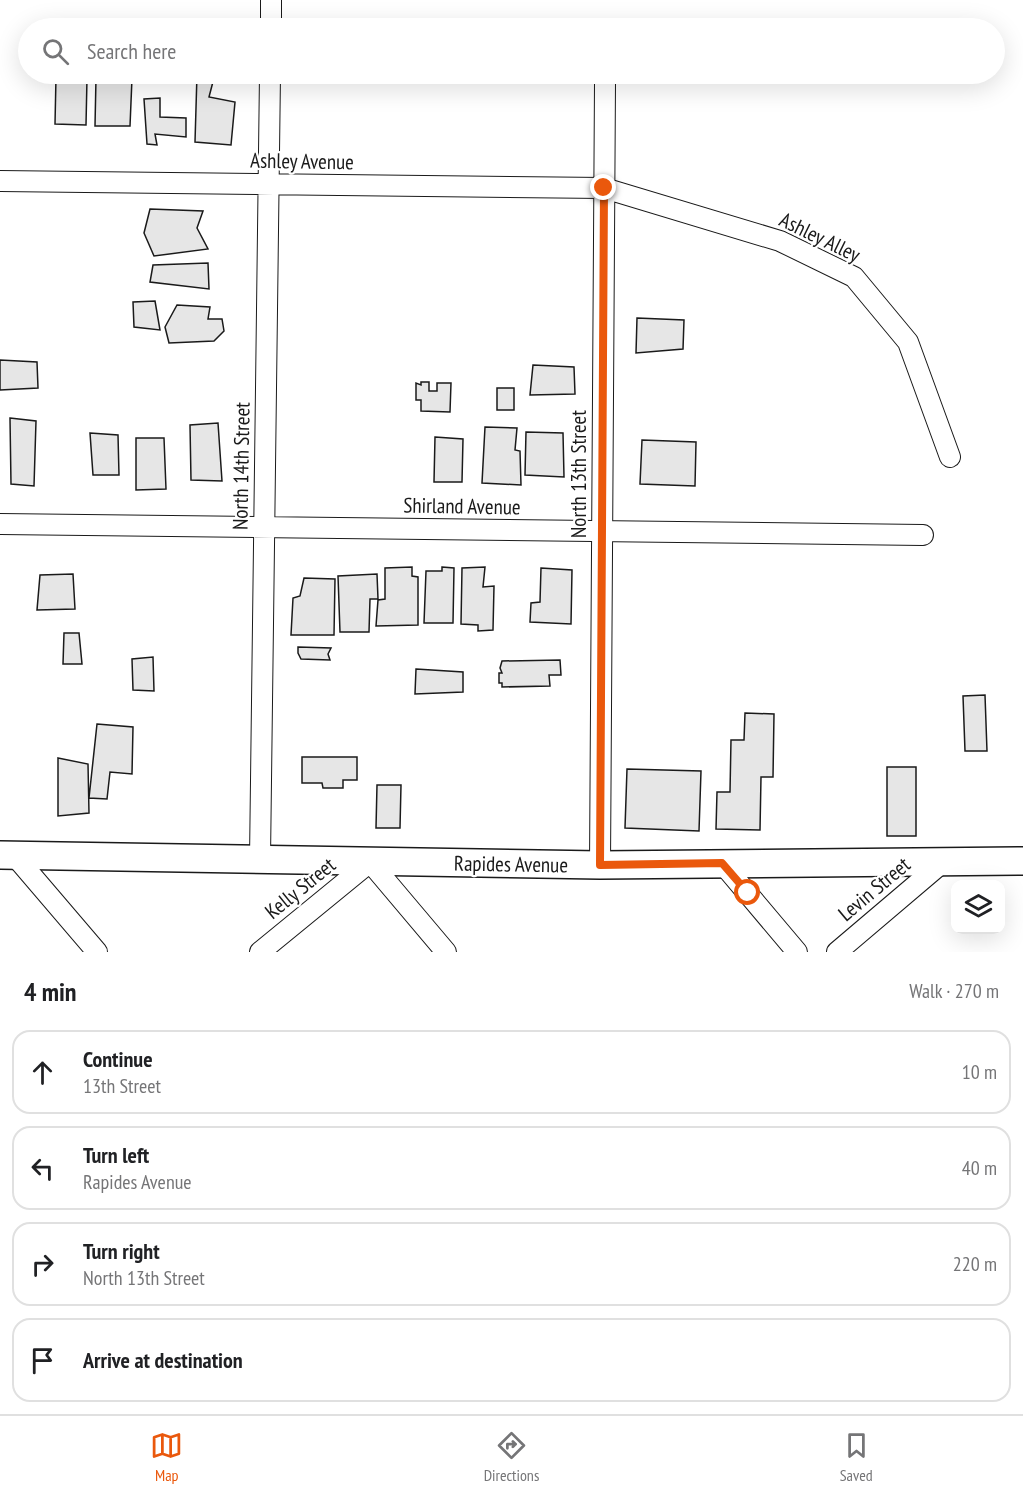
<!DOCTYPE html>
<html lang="en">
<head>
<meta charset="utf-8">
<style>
  :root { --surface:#fff; --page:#f2f2f2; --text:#202124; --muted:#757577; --line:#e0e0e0; --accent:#ea580c }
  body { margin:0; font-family:"PT Sans Narrow",sans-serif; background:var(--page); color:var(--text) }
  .controls { position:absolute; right:18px; bottom:18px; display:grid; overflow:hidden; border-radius:12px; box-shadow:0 6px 24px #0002 }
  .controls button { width:54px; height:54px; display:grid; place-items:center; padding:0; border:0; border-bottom:2px solid var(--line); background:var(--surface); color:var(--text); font:30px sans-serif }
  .stop { position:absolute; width:18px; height:18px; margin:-14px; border:4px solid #ea580c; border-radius:50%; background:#fff }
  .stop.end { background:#ea580c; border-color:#fff; box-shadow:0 2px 6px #0008 }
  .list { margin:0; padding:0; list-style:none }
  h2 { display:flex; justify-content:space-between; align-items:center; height:78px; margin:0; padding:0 24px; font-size:26px }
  h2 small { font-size:20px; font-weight:400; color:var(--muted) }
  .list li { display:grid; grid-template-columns:39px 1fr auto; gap:18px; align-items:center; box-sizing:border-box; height:84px; margin:0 12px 12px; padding:0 12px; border:2px solid var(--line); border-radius:18px }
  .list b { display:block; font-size:22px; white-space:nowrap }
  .list p { margin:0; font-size:20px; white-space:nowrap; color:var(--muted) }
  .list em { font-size:20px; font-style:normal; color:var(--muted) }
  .icon { flex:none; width:33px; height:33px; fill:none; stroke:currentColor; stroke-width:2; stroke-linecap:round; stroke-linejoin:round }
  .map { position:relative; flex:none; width:1023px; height:952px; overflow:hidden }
  .search { position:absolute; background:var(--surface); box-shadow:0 6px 24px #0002; left:18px; right:18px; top:18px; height:66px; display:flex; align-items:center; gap:15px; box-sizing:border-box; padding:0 21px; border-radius:33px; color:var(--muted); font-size:22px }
  .sheet { height:462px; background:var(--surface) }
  nav { display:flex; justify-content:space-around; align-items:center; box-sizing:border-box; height:84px; border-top:2px solid var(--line); background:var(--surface); font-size:16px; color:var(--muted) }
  nav a { display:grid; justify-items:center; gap:3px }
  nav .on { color:var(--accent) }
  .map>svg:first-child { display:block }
</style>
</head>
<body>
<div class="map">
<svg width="1023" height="952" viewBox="0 0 1023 952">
  <rect width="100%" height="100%" fill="#fff"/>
  <path fill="#e6e6e6" stroke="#1a1a1a" stroke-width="1.5" d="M198 19 231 20V28H198Z
    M197 74H215L209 97 235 102 231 145 195 142Z
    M56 77 87 78 86 125 55 124Z
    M96 78H132L130 126H95Z
    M160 98V117L186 118V137L155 134 157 145 147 144 144 99Z
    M150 209 203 211 197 228 208 249 154 256 144 233Z
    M208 263 209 289 150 282 153 265Z
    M155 301 160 330 134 327 133 302Z
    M177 305 210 307 208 319H222L224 331 214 341 169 343 165 327Z
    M637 318 684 320 683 349 636 353Z
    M0 360 37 362 38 388 0 390Z
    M533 365 574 367 575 394 530 395Z
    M421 382H429V391H437V383H451L450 412 421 411V400H416V383L421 385Z
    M497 388H514V410H497Z
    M10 418 36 421 34 486 11 484Z
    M218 423 222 481 191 480 190 425Z
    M485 427 517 428 515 450 520 451 521 485 482 483Z
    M526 432 563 433 564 477 525 475Z
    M90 433 118 435 119 475H93Z
    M435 437 463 439 462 482H434Z
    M136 438H164L166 489 136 490Z
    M642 440 696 442 695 486 640 484Z
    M412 567V576L418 577V625L376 626 378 600 385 599V568Z
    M442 567 454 568 453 623H424L426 571H442Z
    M485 567 483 587 494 586 493 630 478 631V625L461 624 462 568Z
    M541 568 572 570 571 624 530 622 531 603 540 602Z
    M73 574 75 609 37 610 40 575Z
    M377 574 378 599H370L369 632H340L338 576Z
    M304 578 335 579 334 635H291L293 598 300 596Z
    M64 633H79L82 664H63Z
    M298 647 331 648 328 654 330 660 301 659 298 653Z
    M153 657 154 691 133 690 132 659Z
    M560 660 561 675H549L550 686 502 687V683H499V673H502L500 668 502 661Z
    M416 669 463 672V692L415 694Z
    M985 695 987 751H965L963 696Z
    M745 713 774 714 773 777H761L760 830 716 829 717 792H730L731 740H744Z
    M97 724 133 727 132 774 110 772 107 799 89 798Z
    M302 757H357V780H343V788H323L322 783H302Z
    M58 758 88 764 89 813 58 816Z
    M887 767H916V836H887Z
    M627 769 701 771 699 831 625 828Z
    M377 785H401L400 828H376Z"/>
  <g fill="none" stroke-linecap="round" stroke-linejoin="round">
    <g stroke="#1a1a1a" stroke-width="22">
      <path id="minor" d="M271 28V0
        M0 181 604 188 780 241 854 277 908 342 950 457
        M0 524 923 535
        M15 856 97 952
        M260 859 270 74
        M722 863 797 952
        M600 865 605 83
        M260 952 370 862 446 952
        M837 952 943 862"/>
    </g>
    <g stroke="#1a1a1a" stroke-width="30">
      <path id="secondary" d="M0 855 600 865 1023 861"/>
    </g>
    <use href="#minor" stroke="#fff" stroke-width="20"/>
    <use href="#secondary" stroke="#fff" stroke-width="27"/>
  </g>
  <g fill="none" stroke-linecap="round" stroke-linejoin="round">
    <path stroke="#ea580c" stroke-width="8" d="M604 188 600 865 722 863 748 893"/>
  </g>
  <g text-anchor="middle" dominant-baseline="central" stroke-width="4.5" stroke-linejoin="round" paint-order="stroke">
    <g font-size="21" fill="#1a1a1a" stroke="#fff">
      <text transform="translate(302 161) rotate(1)">Ashley Avenue</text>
      <text transform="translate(820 237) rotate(26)">Ashley Alley</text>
      <text transform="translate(241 466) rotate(-89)">North 14th Street</text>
      <text transform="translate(578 474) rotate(-90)">North 13th Street</text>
      <text transform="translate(462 506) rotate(1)">Shirland Avenue</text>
      <text transform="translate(511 864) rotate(1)">Rapides Avenue</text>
      <text transform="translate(300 888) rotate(-39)">Kelly Street</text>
      <text transform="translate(874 889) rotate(-40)">Levin Street</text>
    </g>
  </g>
</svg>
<div class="controls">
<button><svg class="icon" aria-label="layers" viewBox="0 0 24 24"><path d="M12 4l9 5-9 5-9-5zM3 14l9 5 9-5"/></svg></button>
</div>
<div class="stop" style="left:748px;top:893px"></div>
<div class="stop end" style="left:604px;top:188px"></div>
<div class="search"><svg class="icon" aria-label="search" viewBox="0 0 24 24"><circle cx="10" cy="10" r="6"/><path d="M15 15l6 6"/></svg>Search here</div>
</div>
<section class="sheet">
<h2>4 min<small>Walk · 270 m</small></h2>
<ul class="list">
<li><svg class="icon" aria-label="ahead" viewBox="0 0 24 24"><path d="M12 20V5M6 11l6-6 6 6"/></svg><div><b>Continue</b><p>13th Street</p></div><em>10 m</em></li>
<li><svg class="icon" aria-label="left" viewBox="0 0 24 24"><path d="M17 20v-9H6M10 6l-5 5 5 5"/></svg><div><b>Turn left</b><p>Rapides Avenue</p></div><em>40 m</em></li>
<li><svg class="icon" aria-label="right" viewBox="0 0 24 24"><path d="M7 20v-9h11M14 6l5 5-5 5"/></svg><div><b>Turn right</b><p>North 13th Street</p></div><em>220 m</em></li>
<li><svg class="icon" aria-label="arrive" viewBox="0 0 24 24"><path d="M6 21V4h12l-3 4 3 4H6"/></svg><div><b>Arrive at destination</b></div></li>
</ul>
</section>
<nav>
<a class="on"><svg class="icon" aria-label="map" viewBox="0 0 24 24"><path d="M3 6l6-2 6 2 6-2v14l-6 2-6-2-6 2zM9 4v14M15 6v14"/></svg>Map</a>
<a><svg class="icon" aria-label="directions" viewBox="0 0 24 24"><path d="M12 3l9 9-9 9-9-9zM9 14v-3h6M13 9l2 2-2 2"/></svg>Directions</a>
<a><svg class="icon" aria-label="saved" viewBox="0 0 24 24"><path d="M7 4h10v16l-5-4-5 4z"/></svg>Saved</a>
</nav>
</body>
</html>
